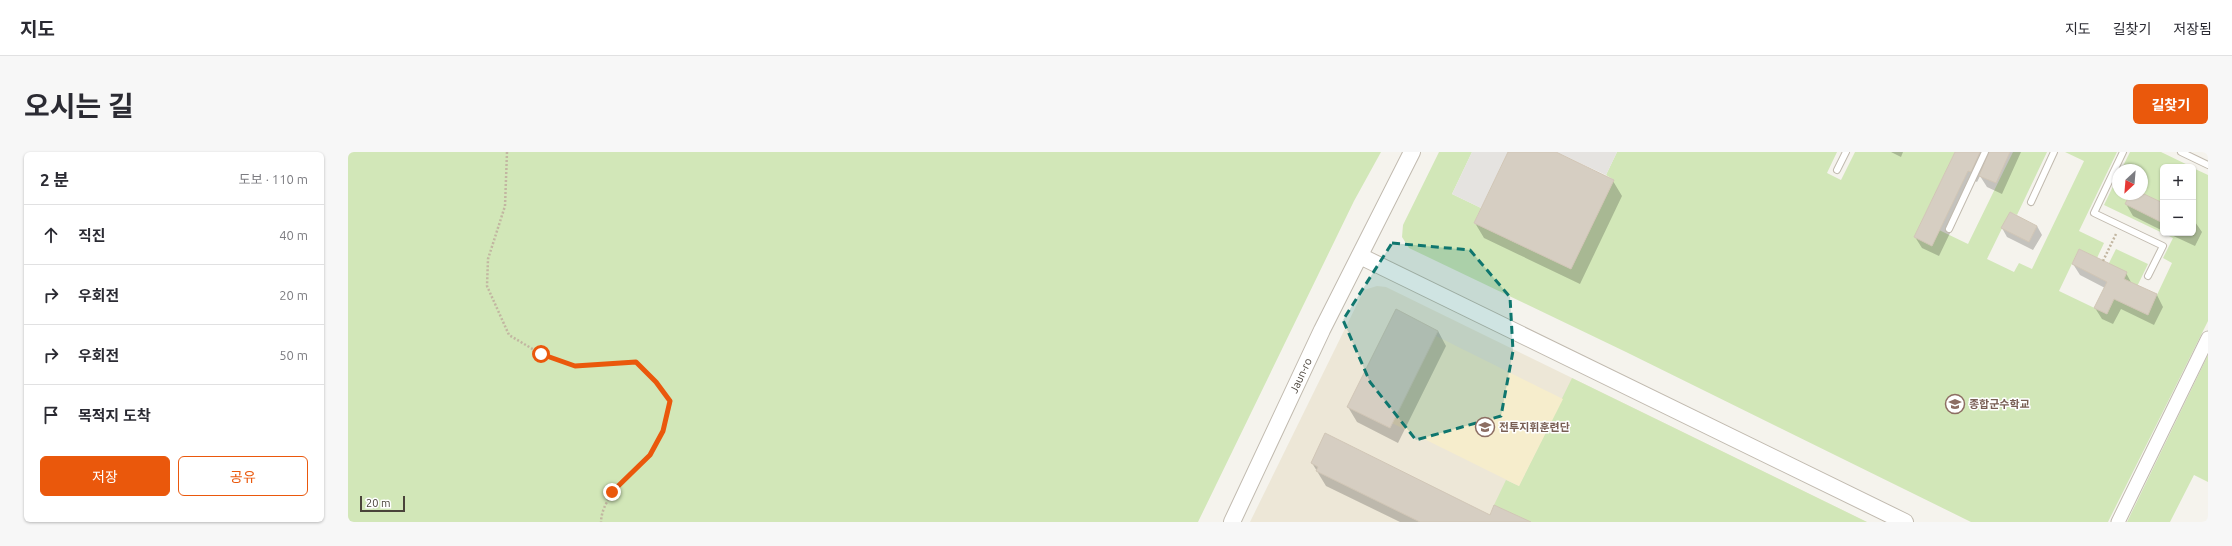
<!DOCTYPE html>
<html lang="ko">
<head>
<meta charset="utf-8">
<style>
  :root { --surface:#fff; --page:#f7f7f7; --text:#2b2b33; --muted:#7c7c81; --line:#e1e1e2; --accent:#ea580c }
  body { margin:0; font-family:Ubuntu,"Noto Sans KR",sans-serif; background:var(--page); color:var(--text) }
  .controls { position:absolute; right:12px; top:12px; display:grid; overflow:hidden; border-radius:6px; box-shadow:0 1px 3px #0004 }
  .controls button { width:36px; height:36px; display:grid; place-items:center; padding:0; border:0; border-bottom:1px solid var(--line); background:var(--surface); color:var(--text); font:20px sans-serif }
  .compass { position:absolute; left:1764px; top:12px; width:36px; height:36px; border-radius:50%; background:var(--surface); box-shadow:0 1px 3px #0004; rotate:206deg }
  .scale { position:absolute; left:12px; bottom:10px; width:45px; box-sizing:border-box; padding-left:4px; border:2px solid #4a433a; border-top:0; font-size:11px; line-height:14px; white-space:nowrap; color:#4a433a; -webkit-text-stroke:3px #fff; paint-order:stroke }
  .stop { position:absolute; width:12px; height:12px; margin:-9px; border:3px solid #ea580c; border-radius:50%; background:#fff }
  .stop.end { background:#ea580c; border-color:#fff; box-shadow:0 1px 4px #0008 }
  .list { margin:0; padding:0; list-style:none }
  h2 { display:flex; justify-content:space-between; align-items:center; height:52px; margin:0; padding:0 16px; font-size:17px }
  h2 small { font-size:13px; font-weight:400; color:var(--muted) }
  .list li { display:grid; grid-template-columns:26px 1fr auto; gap:12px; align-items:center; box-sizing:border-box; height:60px; padding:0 16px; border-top:1px solid var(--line) }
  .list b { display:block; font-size:15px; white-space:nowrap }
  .list em { font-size:13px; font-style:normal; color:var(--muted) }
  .actions { display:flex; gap:8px; padding:12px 16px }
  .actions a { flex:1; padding:9px 0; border:1px solid var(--accent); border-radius:6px; text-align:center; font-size:14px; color:var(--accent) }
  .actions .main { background:var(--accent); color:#fff }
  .icon { flex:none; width:22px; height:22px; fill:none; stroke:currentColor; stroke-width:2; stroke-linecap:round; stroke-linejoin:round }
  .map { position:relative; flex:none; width:1860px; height:370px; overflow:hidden; border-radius:6px }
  header { display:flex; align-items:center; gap:24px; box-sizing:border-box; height:56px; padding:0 20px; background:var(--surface); border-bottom:1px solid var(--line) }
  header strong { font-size:19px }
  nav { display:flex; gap:22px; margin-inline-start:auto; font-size:14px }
  .intro { display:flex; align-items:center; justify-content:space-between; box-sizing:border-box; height:96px; padding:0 24px }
  h1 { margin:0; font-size:28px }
  .button { padding:10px 18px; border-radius:6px; background:var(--accent); color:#fff; font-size:14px; font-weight:700 }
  main { display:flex; gap:24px; padding:0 24px }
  aside { flex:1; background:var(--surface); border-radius:6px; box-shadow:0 1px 3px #0004 }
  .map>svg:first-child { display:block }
</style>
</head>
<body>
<header>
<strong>지도</strong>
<nav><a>지도</a><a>길찾기</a><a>저장됨</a></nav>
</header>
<div class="intro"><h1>오시는 길</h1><a class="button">길찾기</a></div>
<main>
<aside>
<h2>2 분<small>도보 · 110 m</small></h2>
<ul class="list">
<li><svg class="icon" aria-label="ahead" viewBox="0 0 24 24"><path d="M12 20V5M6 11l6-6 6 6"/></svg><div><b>직진</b></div><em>40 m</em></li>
<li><svg class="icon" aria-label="right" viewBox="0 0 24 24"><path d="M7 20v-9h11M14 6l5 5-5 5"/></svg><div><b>우회전</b></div><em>20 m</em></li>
<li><svg class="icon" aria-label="right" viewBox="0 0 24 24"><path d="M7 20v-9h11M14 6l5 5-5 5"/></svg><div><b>우회전</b></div><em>50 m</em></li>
<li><svg class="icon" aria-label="arrive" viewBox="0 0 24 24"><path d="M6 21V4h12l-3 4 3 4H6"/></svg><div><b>목적지 도착</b></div></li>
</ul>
<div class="actions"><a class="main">저장</a><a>공유</a></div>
</aside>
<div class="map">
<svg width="1860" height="370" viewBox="0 0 1860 370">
  <rect width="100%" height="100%" fill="#f5f3ed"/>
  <path fill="#ede7d7" d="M1029 134 1038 135 1519 370H902L1016 138Z"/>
  <path fill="#d2e7b8" d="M0 0H1033L1006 49 850 370H0Z
    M1091 0H1124L1104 42 1133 56 1126 71 1223 117 1266 28 1258 23 1269 0H1489L1479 21 1493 28 1507 0H1607L1566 85 1584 93 1591 78 1620 92 1665 0H1699L1669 63 1662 60 1639 107 1666 120 1671 111 1684 117 1736 9 1717 0H1769L1731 79 1756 91 1749 106 1731 97 1711 139 1759 162 1761 111 1768 97 1800 112 1780 153 1800 162 1824 111 1815 106 1825 86 1756 53 1770 24V42H1794V18H1773L1782 0H1813L1844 15H1815V81H1845V16L1860 23V169L1760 370H1623L1278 200 1061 96 1054 85 1055 73Z
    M1860 203V330L1846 323 1822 370H1779Z
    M1224 226 1519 370H1172L1174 366 1146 353 1158 328 1171 334Z"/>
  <path fill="#f6edcc" d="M1088 184 1215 247 1171 334 1044 271Z"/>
  <path fill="#e5e3e0" d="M1124 0H1160L1133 56 1104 42Z
    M1208 0H1269L1258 23Z"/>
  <path fill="#0003" d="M1161 0H1206L1265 29 1274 44 1232 132 1136 86 1127 71Z
    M1543 0H1555L1553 5Z
    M1608 0H1673L1654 42 1639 35 1632 24 1629 30 1627 29 1591 104 1574 96 1567 85Z
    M1783 42H1793L1815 52V79L1785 64 1778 52Z
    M1845 67 1854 80 1847 94 1819 81H1845Z
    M1689 74 1694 83 1685 98 1659 85 1654 76Z
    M1725 112 1778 121 1784 132 1809 143 1815 155 1806 173 1773 157 1765 172 1754 167 1747 156 1757 136 1732 123Z
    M1090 179 1098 194 1050 291 1009 270 1000 255Z
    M964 311 1135 370H1052L978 334Z"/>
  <path fill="#d6cec2" stroke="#d1c6b6" d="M1160 0H1208L1266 28 1223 117 1126 71Z
    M1607 0H1632L1623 20 1620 19 1584 94 1566 85Z
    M1641 0H1662L1648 31 1631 24Z
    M1782 42H1796L1815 51V71L1777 52Z
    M1662 60 1689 74 1681 90 1653 76Z
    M1731 97 1779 120 1776 127 1809 142 1800 163 1766 147 1759 162 1746 156 1759 130 1724 112Z
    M1048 157 1090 179 1042 276 999 255Z
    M977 281 1142 363 1146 353 1183 370H1072L968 319 970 315 963 311Z"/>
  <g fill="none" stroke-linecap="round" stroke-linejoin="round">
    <g stroke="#c1baaf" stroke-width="8">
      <path id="service" d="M1775 0 1746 61 1815 94 1800 124
        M1833 0 1860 13
        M1489 18 1498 0
        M1683 50 1706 0
        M1601 77 1637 0"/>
    </g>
    <g stroke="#c1baaf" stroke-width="15">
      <path id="minor" d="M1770 370 1860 186"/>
    </g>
    <g stroke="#c1baaf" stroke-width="18">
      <g id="tertiary">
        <path d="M1012 104 1557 370"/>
        <path id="s1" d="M884 370 974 178 1064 0"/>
      </g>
    </g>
    <path stroke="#c2b6a1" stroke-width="2.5" stroke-dasharray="2 2" stroke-linecap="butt" d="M159 0 157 54 140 107 139 134 161 183 193 202 227 214 288 210 308 230 323 249C318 268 314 288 301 304 285 323 254 342 253 370
      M1755 109 1768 82"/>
    <use href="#service" stroke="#fff" stroke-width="6"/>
    <use href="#minor" stroke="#fff" stroke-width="13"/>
    <use href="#tertiary" stroke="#fff" stroke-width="16"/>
  </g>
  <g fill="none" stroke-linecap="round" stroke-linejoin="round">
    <path stroke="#ea580c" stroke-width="5" d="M193 202 227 214 288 210 308 230 322 249 315 279 302 303 264 340"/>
  </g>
  <path fill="#0f766e" fill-opacity="0.2" stroke="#0f766e" stroke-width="3" stroke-dasharray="8 5" stroke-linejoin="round" d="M1044 91 1122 98 1162 145 1165 199 1153 264 1068 288 1022 230 995 168Z"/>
  <defs>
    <g id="university-ring" transform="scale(1)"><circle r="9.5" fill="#fff" stroke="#8d6e63" stroke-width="1.5"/><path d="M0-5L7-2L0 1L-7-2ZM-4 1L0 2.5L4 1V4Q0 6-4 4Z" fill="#8d6e63"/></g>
  </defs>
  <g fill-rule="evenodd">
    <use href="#university-ring" x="1607" y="252"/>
    <use href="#university-ring" x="1137" y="275"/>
  </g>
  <g text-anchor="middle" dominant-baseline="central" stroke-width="3" stroke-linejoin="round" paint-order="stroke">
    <g font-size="11" fill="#4a433a" stroke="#fff">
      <text stroke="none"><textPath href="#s1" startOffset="162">Jaun-ro</textPath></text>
    </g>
    <g font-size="11" font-weight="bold" fill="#785e54" stroke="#fff" text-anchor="start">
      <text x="1621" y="252">종합군수학교</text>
      <text x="1151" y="275">전투지휘훈련단</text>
    </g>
  </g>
</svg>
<div class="controls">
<button>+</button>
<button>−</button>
</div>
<svg class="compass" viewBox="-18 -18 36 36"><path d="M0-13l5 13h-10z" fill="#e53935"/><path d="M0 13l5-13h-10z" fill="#7c7c81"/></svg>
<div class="scale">20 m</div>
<div class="stop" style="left:193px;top:202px"></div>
<div class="stop end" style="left:264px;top:340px"></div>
</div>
</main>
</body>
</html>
